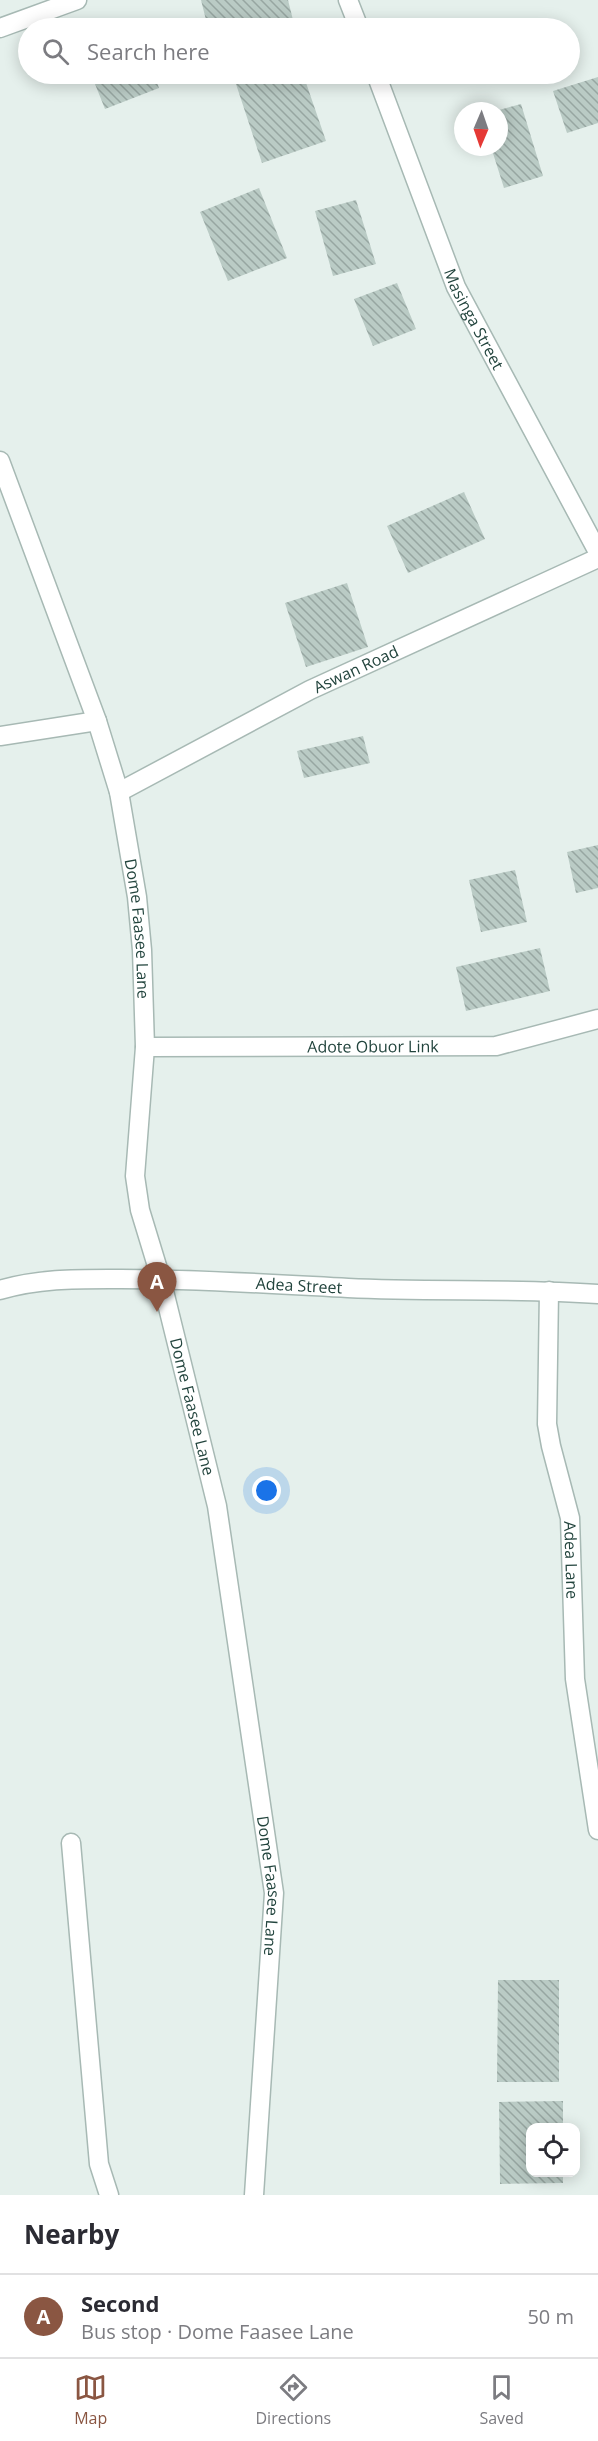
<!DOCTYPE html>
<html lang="en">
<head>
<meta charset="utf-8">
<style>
  :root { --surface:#fff; --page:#f7f7f7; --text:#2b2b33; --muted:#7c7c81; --line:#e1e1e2; --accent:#8a5642 }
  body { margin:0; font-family:"Open Sans",sans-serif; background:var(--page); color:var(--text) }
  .controls { position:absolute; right:18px; bottom:18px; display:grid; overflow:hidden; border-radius:12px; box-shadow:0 3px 15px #0003 }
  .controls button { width:54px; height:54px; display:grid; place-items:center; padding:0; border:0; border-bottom:2px solid var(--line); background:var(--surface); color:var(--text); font:30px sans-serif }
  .compass { position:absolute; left:454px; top:102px; width:54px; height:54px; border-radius:50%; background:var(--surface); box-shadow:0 3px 15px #0003; rotate:182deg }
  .you { position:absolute; left:267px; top:1491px; width:21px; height:21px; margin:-15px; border:4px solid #fff; border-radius:50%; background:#1a73e8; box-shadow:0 0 0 9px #1a73e833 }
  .badge { display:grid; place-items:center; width:39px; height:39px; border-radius:50%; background:var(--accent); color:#fff; font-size:20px; font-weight:700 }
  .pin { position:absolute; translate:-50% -50px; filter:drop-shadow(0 2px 3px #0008) }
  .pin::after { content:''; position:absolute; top:32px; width:21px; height:18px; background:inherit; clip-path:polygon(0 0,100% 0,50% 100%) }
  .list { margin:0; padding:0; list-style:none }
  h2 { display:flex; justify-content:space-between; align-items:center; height:78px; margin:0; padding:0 24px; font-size:26px }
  h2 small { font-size:20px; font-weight:400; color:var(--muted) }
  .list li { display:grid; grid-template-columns:39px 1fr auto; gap:18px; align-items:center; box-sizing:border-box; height:84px; padding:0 24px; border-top:2px solid var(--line) }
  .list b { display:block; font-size:22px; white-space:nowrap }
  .list p { margin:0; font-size:20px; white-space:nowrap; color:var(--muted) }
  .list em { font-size:20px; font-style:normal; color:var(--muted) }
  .icon { flex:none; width:33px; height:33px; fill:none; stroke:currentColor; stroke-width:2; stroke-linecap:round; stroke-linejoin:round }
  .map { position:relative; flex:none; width:598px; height:2195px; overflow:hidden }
  .search { position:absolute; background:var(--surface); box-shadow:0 3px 15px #0003; left:18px; right:18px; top:18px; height:66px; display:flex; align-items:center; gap:15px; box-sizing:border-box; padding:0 21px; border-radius:33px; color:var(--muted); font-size:22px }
  .sheet { height:162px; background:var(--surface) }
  nav { display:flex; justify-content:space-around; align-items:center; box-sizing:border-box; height:84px; border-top:2px solid var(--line); background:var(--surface); font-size:16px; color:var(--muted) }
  nav a { display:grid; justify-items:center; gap:3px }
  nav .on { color:var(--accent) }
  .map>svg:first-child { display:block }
</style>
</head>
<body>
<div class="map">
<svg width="598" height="2195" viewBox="0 0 598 2195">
  <defs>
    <pattern id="building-back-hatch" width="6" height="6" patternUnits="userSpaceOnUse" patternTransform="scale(1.5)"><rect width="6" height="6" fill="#bacbc5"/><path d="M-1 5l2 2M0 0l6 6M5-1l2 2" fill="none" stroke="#97a6a1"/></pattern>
  </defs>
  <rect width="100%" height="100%" fill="#e5f0ec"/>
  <path fill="url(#building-back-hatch)" d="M201 0H288L295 28H208Z
    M91 74H154L159 88 105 109Z
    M258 74H303L326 141 262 163 235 81Z
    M598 77V123L567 133 553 91Z
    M521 104 543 176 504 188 491 147H499V110Z
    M259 188 287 258 228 281 200 212Z
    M356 200 376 264 333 276 315 211Z
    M397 283 416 329 373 346 354 299Z
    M464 492 485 539 408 573 387 526Z
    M347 583 368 647 306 667 285 603Z
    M363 736 370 763 304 778 297 751Z
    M598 845V888L576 893 567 852Z
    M515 870 527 922 481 932 469 880Z
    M540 948 550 991 466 1011 456 967Z
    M498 1980H559V2082H497Z
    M563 2101V2128H530V2172H563V2183L500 2184 499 2102Z"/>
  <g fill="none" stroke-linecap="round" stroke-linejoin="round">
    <g stroke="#a7b9b4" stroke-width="21">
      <g id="minor">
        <path d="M348 0 359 28"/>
        <path d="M0 28 77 0"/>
        <path id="s1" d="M376 74 456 287 598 552"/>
        <path id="s2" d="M0 461 97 721 119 792 137 897 142 950 145 1047 135 1176 140 1210 161 1279 217 1506 274 1893 254 2195"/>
        <path d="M0 736 97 721"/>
        <path id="s3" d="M119 792 310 690 598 558"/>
        <path id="s4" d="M145 1047 496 1046 598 1019"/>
        <path id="s5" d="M0 1290C40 1278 80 1279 121 1279 197 1279 273 1284 348 1288 432 1292 515 1288 598 1294"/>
        <path id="s6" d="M549 1291 547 1424 551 1446 570 1518 575 1679 598 1830"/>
        <path d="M71 1843 99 2164 109 2195"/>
      </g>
    </g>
    <use href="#minor" stroke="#fff" stroke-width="18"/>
  </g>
  <g text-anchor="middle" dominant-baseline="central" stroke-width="5" stroke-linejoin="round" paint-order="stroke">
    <g font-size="16" fill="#22443d" stroke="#f7fbf9">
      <text stroke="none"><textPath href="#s1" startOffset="264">Masinga Street</textPath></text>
      <text stroke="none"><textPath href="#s3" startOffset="267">Aswan Road</textPath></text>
      <text stroke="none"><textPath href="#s2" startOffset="490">Dome Faasee Lane</textPath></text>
      <text stroke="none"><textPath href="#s4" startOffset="228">Adote Obuor Link</textPath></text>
      <text stroke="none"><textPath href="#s5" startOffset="300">Adea Street</textPath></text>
      <text stroke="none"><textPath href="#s2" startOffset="976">Dome Faasee Lane</textPath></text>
      <text stroke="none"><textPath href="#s6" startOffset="272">Adea Lane</textPath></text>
      <text stroke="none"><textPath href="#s2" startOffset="1462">Dome Faasee Lane</textPath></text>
    </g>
  </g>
</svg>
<div class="controls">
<button><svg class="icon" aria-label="locate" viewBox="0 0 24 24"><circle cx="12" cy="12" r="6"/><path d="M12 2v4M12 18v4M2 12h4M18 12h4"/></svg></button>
</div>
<svg class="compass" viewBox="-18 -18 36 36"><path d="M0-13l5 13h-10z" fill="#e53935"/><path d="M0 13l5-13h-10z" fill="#7c7c81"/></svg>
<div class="you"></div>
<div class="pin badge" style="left:157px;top:1312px">A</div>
<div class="search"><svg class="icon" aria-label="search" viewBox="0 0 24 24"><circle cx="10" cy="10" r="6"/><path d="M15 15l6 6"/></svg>Search here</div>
</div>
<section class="sheet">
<h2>Nearby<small></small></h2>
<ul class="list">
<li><span class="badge">A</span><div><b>Second</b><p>Bus stop · Dome Faasee Lane</p></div><em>50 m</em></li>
</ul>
</section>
<nav>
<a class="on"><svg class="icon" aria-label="map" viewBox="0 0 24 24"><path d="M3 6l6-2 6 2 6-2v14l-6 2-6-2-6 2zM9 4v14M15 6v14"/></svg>Map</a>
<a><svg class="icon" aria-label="directions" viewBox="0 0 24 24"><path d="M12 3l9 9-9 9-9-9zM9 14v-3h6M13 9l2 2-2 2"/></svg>Directions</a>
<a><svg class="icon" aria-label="saved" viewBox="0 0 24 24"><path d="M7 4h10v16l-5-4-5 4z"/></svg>Saved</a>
</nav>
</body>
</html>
